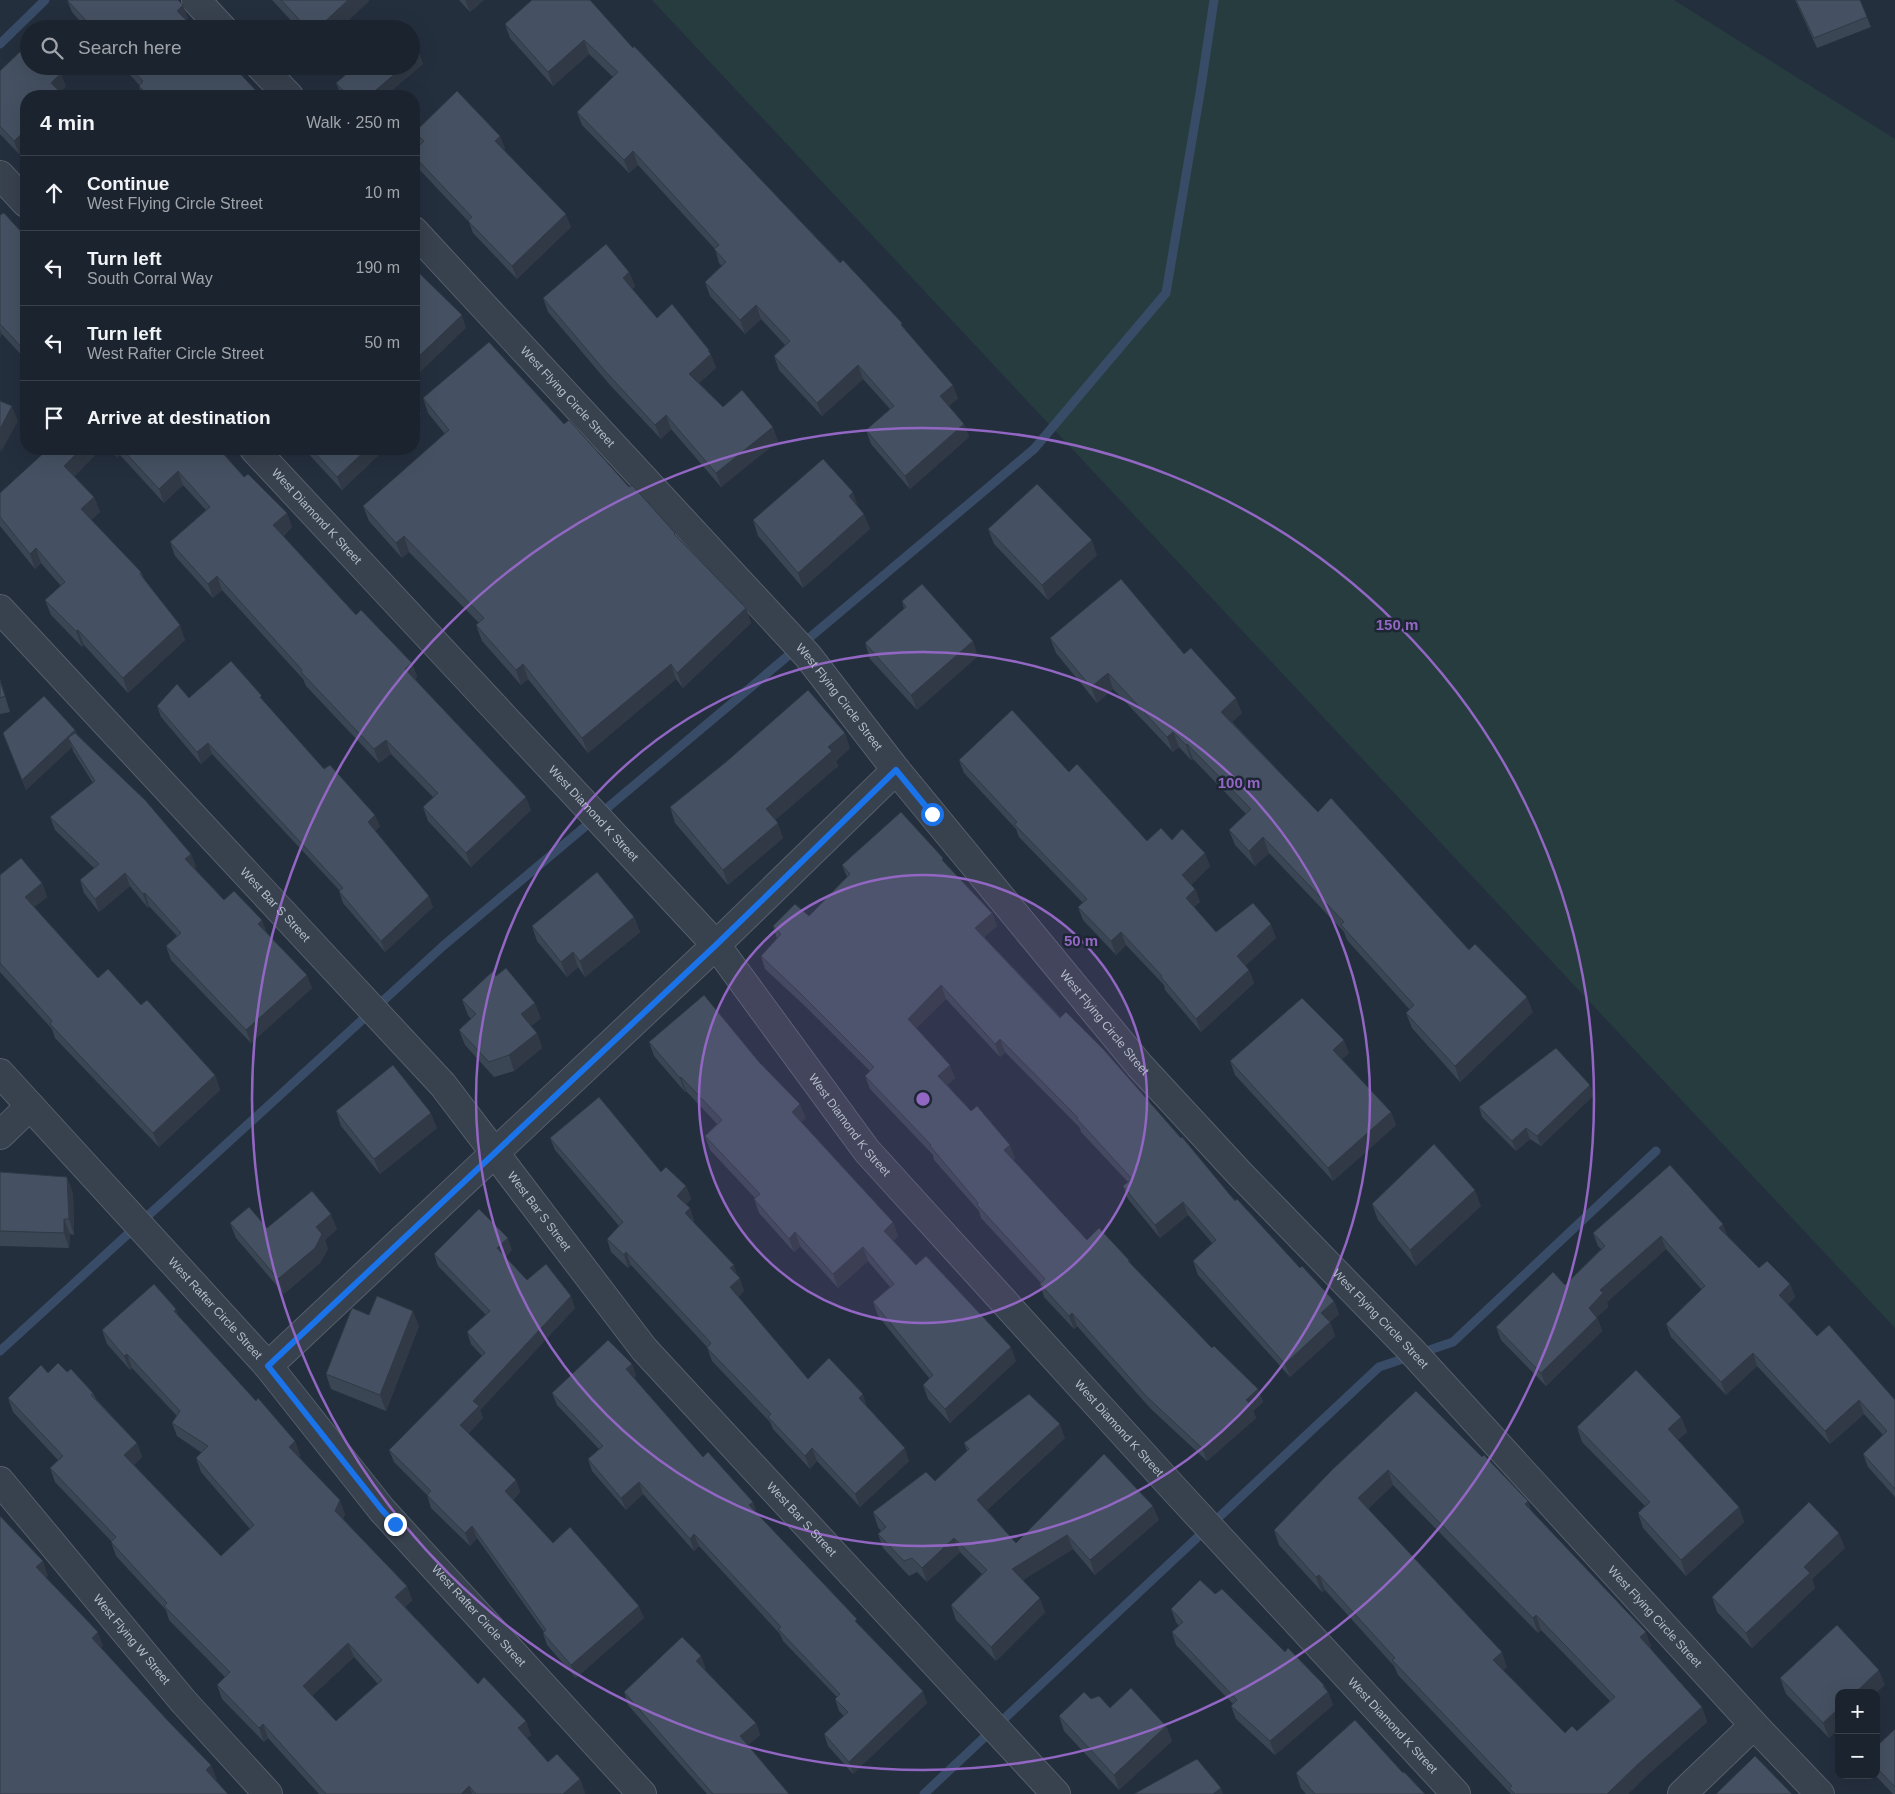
<!DOCTYPE html>
<html lang="en">
<head>
<meta charset="utf-8">
<style>
  :root { --surface:#1b232e; --page:#282f3a; --text:#f1f3f6; --muted:#a0a4aa; --line:#39404a }
  body { margin:0; font-family:Helvetica,sans-serif; background:var(--page); color:var(--text) }
  .controls { position:absolute; right:15px; bottom:15px; display:grid; overflow:hidden; border-radius:10px; box-shadow:0 5px 20px #0002 }
  .controls button { width:45px; height:45px; display:grid; place-items:center; padding:0; border:0; border-bottom:1px solid var(--line); background:var(--surface); color:var(--text); font:25px sans-serif }
  .stop { position:absolute; width:15px; height:15px; margin:-11px; border:4px solid #1a73e8; border-radius:50%; background:#fff }
  .stop.end { background:#1a73e8; border-color:#fff; box-shadow:0 1px 5px #0008 }
  .list { margin:0; padding:0; list-style:none }
  h2 { display:flex; justify-content:space-between; align-items:center; height:65px; margin:0; padding:0 20px; font-size:21px }
  h2 small { font-size:16px; font-weight:400; color:var(--muted) }
  .list li { display:grid; grid-template-columns:32px 1fr auto; gap:15px; align-items:center; box-sizing:border-box; height:75px; padding:0 20px; border-top:1px solid var(--line) }
  .list b { display:block; font-size:19px; white-space:nowrap }
  .list p { margin:0; font-size:16px; white-space:nowrap; color:var(--muted) }
  .list em { font-size:16px; font-style:normal; color:var(--muted) }
  .icon { flex:none; width:28px; height:28px; fill:none; stroke:currentColor; stroke-width:2; stroke-linecap:round; stroke-linejoin:round }
  .map { position:relative; flex:none; width:1895px; height:1794px; overflow:hidden }
  .search { position:absolute; background:var(--surface); box-shadow:0 5px 20px #0002; left:20px; top:20px; width:400px; height:55px; display:flex; align-items:center; gap:12px; box-sizing:border-box; padding:0 18px; border-radius:28px; color:var(--muted); font-size:19px }
  .panel { position:absolute; background:var(--surface); box-shadow:0 5px 20px #0002; left:20px; top:90px; width:400px; height:365px; border-radius:20px }
  .map>svg:first-child { display:block }
</style>
</head>
<body>
<div class="map">
<svg width="1895" height="1794" viewBox="0 0 1895 1794">
  <rect width="100%" height="100%" fill="#242f3e"/>
  <path fill="#263c3f" d="M652 0H1674L1895 139V1328Z"/>
  <g fill="none" stroke-linecap="round" stroke-linejoin="round">
    <path stroke="#394c67" stroke-width="9" d="M0 44 45 0
      M0 1351 443 946 1034 449 1166 293 1201 87 1214 0
      M924 1794 1379 1367 1453 1342 1656 1151"/>
    <g stroke="#565f6c" stroke-width="30">
      <g id="minor">
        <path d="M196 0 223 29"/>
        <path d="M260 66 289 96"/>
        <path d="M0 175 26 203"/>
        <path id="s1" d="M414 231 808 656 896 770 1140 1066 1240 1174 1410 1349 1754 1725 1820 1794"/>
        <path id="s2" d="M254 449 716 945 867 1151 1176 1491 1456 1794"/>
        <path id="s3" d="M0 609 443 1085 644 1349 1056 1794"/>
        <path id="s4" d="M0 1073 268 1366 382 1510 642 1794"/>
        <path d="M0 1135 30 1106"/>
        <path d="M268 1366 716 945 896 770"/>
        <path id="s5" d="M0 1481 183 1701 268 1794"/>
        <path d="M1682 1794 1754 1725"/>
      </g>
    </g>
    <use href="#minor" stroke="#38414e" stroke-width="28"/>
  </g>
  <path fill="#3b4654" fill-rule="evenodd" d="M67 0 188 18 186 20 195 29H87L72 12Z
    M272 0H368L369 1 339 29H299Z
    M459 0H484L470 12Z
    M1795 0H1860L1871 27 1817 48Z
    M505 24 633 48 904 328 958 398 949 406 964 424 969 437 910 489 871 444 866 430 890 409 863 379 822 416 779 370 774 356 785 345 761 319 745 334 710 296 705 282 722 266 719 263 715 249 638 165 629 173 582 125 577 112 613 77 589 54 553 86 510 38Z
    M419 54 423 64 385 96H343L340 93 336 83Z
    M122 66H233L261 96H142L139 86V85Z
    M0 71 66 86 60 92 26 96V147L19 154 0 134Z
    M415 132 500 136 505 149 503 150 571 227 517 279 473 233 469 222 416 166 414 160V151L420 145Z
    M0 215 26 237V360L2 334 0 337Z
    M629 272 635 286 632 289 657 318 709 350 716 368 699 383 723 407 778 441 721 487 671 429 661 439 610 385 548 312 543 298Z
    M423 398 564 424 629 487 746 608 751 623 683 688 676 679 588 753 528 679 521 685 482 641 476 625 479 623 409 552 402 558 369 521 363 506 445 434 428 413Z
    M109 449H219L244 477 287 513 292 527 283 536 356 615 412 663 417 677 415 679 531 810 471 867 428 821 423 807 434 798 391 754 379 763 306 686 303 679 222 590 213 598 175 556 170 542 206 510 183 485 164 503 120 455 117 457Z
    M304 449H385L342 490Z
    M95 455 74 477 94 497 100 512 91 520 141 572 144 579 185 640 128 693 84 645 82 647 51 615 45 600 61 586 41 563 35 569 0 526V493Z
    M753 520 870 529 803 588 758 536Z
    M988 529 1097 555 1048 600 994 544Z
    M902 601 978 656 917 710 870 659 865 643 904 609Z
    M1050 638 1184 654 1242 713 1232 722 1318 812 1469 950 1533 1012 1460 1082 1412 1028 1406 1013 1410 1010 1347 940 1344 932 1269 853 1255 866 1235 845 1229 830 1246 814 1193 759 1191 760 1179 747 1173 752 1113 689 1097 703 1056 653Z
    M0 679 10 712 0 714Z
    M265 703 324 769 380 826 375 831 433 907 385 952 343 903 339 891H340L212 754 201 764 161 717 157 706Z
    M75 730 77 734 191 854 196 867 194 868 224 900 267 933 312 988 251 1043 171 960 166 946 177 936 149 906 148 908 130 886 99 912 84 893 80 880 94 868 55 830 50 817 93 783 73 751 72 747 26 790 3 733Z
    M850 748 836 761 838 766 775 820 783 838 728 885 675 823 670 807Z
    M959 760 1069 772 1147 841 1172 840 1210 866 1191 885 1195 889 1200 902 1194 907 1216 932 1276 938 1245 965 1249 970 1254 983 1201 1032 1165 990 1164 985 1126 945 1116 955 1083 920 1078 907 1083 903 1019 837 1016 829 964 773Z
    M945 864 992 913 997 926 984 937 1300 1268 1334 1301 1339 1314 1330 1322 1335 1336 1290 1377 1198 1275 1193 1261 1213 1244 1188 1215 1160 1238 1128 1199 1123 1186 1128 1182 1081 1132 1080 1128 1005 1052 1000 1057 946 999 916 1028 955 1078 947 1085 1015 1158 1013 1160 1087 1240 1129 1260 1131 1264 1212 1348 1258 1389 1263 1402 1253 1411 1256 1418 1207 1461 1151 1409 1077 1326 1074 1329 1044 1297 1040 1284 1041 1283 981 1218 979 1211 934 1160 933 1155 870 1089 865 1076 870 1071 806 1007 765 969 761 956 777 939 773 926 809 916 847 877 842 865Z
    M0 875 42 883 47 897 34 907 98 978 141 1005 215 1075 220 1090 159 1147 55 1038 52 1029 0 972Z
    M634 917 640 932 585 977 578 967 567 977 537 941 532 926Z
    M496 976 541 1018 531 1026 537 1033 542 1048 514 1071 494 1077 465 1045 459 1030 471 1019 468 1015 462 1000Z
    M649 1042 806 1118 801 1122 893 1222 898 1236 893 1241 916 1265 1016 1361 950 1423 928 1399 923 1385 930 1379 878 1316 873 1302 890 1287 868 1261 838 1288 800 1246 794 1252 759 1213 754 1199 755 1198 710 1150 705 1136 717 1124 686 1091 685 1092 654 1056Z
    M1349 1053 1342 1059 1391 1112 1396 1125 1333 1181 1235 1075 1230 1061Z
    M1594 1095 1541 1146 1530 1139 1516 1151 1482 1117 1479 1107Z
    M336 1111 437 1128 380 1174 341 1126Z
    M550 1138 661 1172 686 1186 691 1199 686 1204 690 1208 694 1221 693 1222 738 1276 744 1291 738 1297 808 1379 867 1407 909 1461 860 1507 817 1461 810 1469 773 1429 770 1422 712 1361 707 1347 631 1265 628 1268 611 1252 607 1239 619 1226 555 1150Z
    M0 1172 73 1193 74 1235 70 1234 69 1248 0 1246Z
    M1372 1204 1481 1206 1416 1266 1378 1220Z
    M230 1223 267 1228 337 1229 325 1240 328 1249 320 1263 284 1294 236 1238Z
    M1593 1233 1727 1235 1759 1268 1790 1284 1795 1297 1788 1304 1817 1336 1895 1400V1497L1868 1467 1863 1454 1883 1435 1864 1414 1830 1444 1757 1366 1726 1395 1671 1337 1666 1324 1702 1290 1666 1249 1607 1302 1608 1307 1597 1317 1602 1331 1546 1386 1501 1340 1496 1327 1565 1285 1601 1249 1598 1246Z
    M512 1250 505 1257 527 1280 575 1308 480 1410 483 1418 468 1434 516 1480 520 1492 513 1500 553 1543 644 1618 576 1678 547 1645 543 1633 544 1632 477 1538 470 1546 431 1508 427 1495 394 1462 389 1450 482 1356 471 1344 467 1332 486 1315 438 1266 434 1254Z
    M369 1315 419 1326 386 1411 331 1389 326 1374Z
    M179 1317 256 1401 295 1441 300 1455 299 1457 345 1514 343 1519 407 1586 412 1600 405 1607 478 1684 531 1735 527 1738 548 1762 580 1779 585 1793 584 1794H319L268 1738 264 1742 222 1699 217 1685 225 1677 169 1620 166 1610 116 1556 111 1542H112L55 1482 50 1468 58 1460 13 1412 8 1398 48 1373 67 1372 93 1393 96 1399 137 1443 142 1457 134 1465 221 1556 250 1529 201 1472 196 1458 202 1453 177 1436 172 1423 177 1416 132 1368 130 1370 107 1344 102 1330ZM354 1657 378 1684 336 1721 312 1696Z
    M632 1364 636 1376 633 1378 703 1457 753 1502 757 1514 859 1625 927 1703 853 1774 828 1746 824 1734 844 1716 839 1711 835 1699 837 1697 783 1641 780 1634 699 1546 694 1551 643 1494 626 1510 592 1471 588 1459 599 1449 557 1405 552 1393Z
    M1416 1391 1531 1511 1651 1646 1650 1648 1702 1707 1707 1722 1643 1779 1628 1794H1511L1398 1675 1394 1666 1325 1590 1322 1592 1279 1545 1274 1530ZM1393 1485 1538 1633 1541 1630 1610 1701 1577 1731 1565 1733 1503 1670 1507 1667 1368 1509Z
    M1681 1417 1687 1432 1678 1440 1739 1507 1744 1522 1686 1576 1643 1528 1638 1513 1645 1506 1582 1442 1577 1427Z
    M1065 1438 987 1510 1016 1543 1159 1520 1095 1575 1073 1549 1023 1580 1045 1612 996 1661 956 1620 951 1605 982 1574 960 1552 927 1582 917 1572 909 1576 883 1548 878 1534 881 1531 878 1527 873 1512 935 1481 967 1451 964 1443Z
    M1845 1548 1812 1579 1815 1588 1752 1648 1717 1612 1712 1597Z
    M1215 1594 1285 1652 1324 1685 1326 1689 1328 1692 1333 1705 1275 1755 1236 1719 1231 1706 1233 1704 1176 1645 1172 1632 1179 1626 1176 1622 1171 1609Z
    M706 1669 704 1670 756 1723 760 1735 748 1745 789 1794H707L628 1705 624 1692Z
    M1780 1678 1885 1685 1839 1693V1729L1829 1738 1786 1694Z
    M1091 1699 1110 1708 1166 1726 1172 1741 1119 1790 1064 1731 1059 1716Z
    M1895 1729V1794H1893L1875 1775H1876V1747Z
    M1296 1773H1403L1425 1794H1306L1301 1788Z"/>
  <path fill="#303945" d="M348 0H368L369 1 339 29H317Z
    M465 0H484L470 12Z
    M183 5 188 18 182 24 177 11Z
    M584 40 589 54 553 86 548 72Z
    M419 54 423 64 385 96H369L404 66H411V60Z
    M61 73 66 86 56 96 51 83Z
    M26 130V147L19 154 14 141Z
    M500 136 505 149 499 154 495 141Z
    M633 151 638 165 629 173 624 160Z
    M566 214 571 227 517 279 512 266Z
    M629 272 635 286 628 292 623 278Z
    M756 305 761 319 745 334 740 320Z
    M462 315 466 328 414 378V361Z
    M0 329 2 334 0 337Z
    M709 350 716 368 694 388 689 374Z
    M858 365 863 379 822 416 817 403Z
    M953 385 958 398 945 410 940 396Z
    M417 401 421 414 414 422V404Z
    M12 406 18 421 1 452 0 447V429Z
    M666 415 671 429 661 439 655 425Z
    M964 424 969 437 910 489 905 476Z
    M773 427 778 441 721 487 716 473Z
    M81 449H93L95 455 69 482 64 466Z
    M114 449H118L120 455 117 457Z
    M367 449H385L342 490 337 477Z
    M178 471 183 485 164 503 159 489Z
    M853 492 858 507 849 496Z
    M94 497 100 512 86 524 81 509Z
    M287 513 292 527 278 539 273 525Z
    M864 514 870 529 803 588 798 573Z
    M404 536 409 552 402 558 396 543Z
    M1092 540 1097 555 1048 600 1042 585Z
    M36 548 41 563 35 569 30 554Z
    M217 576 222 590 213 598 208 584Z
    M746 608 751 623 683 688 677 673Z
    M180 625 185 640 128 693 123 678Z
    M78 630 84 645 82 647 76 631Z
    M973 641 978 656 917 710 911 695Z
    M412 663 417 677 410 683 405 669Z
    M523 664 528 679 521 685 516 670Z
    M671 664 676 679 588 753 582 738Z
    M1108 673 1113 689 1097 703 1091 687Z
    M0 679 10 712 0 681Z
    M1236 698 1242 713 1227 727 1221 712Z
    M75 730 79 740 68 738 72 747 26 790 22 780Z
    M1173 732 1179 747 1173 752 1167 737Z
    M845 733 850 748 836 761 838 766 771 824 766 809 828 747Z
    M386 740 391 754 379 763 374 749Z
    M208 743 212 754 201 764 197 752Z
    M1187 744 1193 759 1191 760 1186 745Z
    M526 797 531 810 471 867 466 853Z
    M375 815 380 826 372 833 368 822Z
    M778 823 783 838 728 885 723 870Z
    M1263 837 1269 853 1255 866 1249 851Z
    M1205 853 1210 866 1187 889 1182 875Z
    M191 854 196 867 190 872 185 859Z
    M125 873 130 886 99 912 95 899Z
    M42 883 47 897 30 911 25 897Z
    M1195 889 1200 902 1190 911 1186 898Z
    M145 893 149 906 148 908 143 894Z
    M429 896 433 907 385 952 381 941Z
    M992 913 997 926 980 941 975 928Z
    M634 917 640 932 585 977 580 961Z
    M262 920 267 933 258 924Z
    M1271 924 1276 938 1242 969 1237 956Z
    M1121 932 1126 945 1116 955 1111 941Z
    M573 952 578 967 567 977 561 962Z
    M1249 970 1254 983 1201 1032 1196 1019Z
    M307 975 312 988 251 1043 246 1030Z
    M941 985 946 999 913 1032 908 1019Z
    M1527 997 1533 1012 1460 1082 1455 1066Z
    M535 1003 541 1018 527 1029 521 1014Z
    M537 1033 542 1048 514 1071 509 1055Z
    M1000 1039 1005 1052 1000 1057 995 1044Z
    M1344 1040 1349 1053 1338 1063 1333 1050Z
    M950 1065 955 1078 943 1089 938 1076Z
    M215 1075 220 1090 159 1147 153 1133Z
    M681 1077 686 1091 685 1092 680 1078Z
    M1590 1085 1594 1095 1541 1146 1537 1136Z
    M800 1104 806 1118 797 1126 792 1112Z
    M1391 1112 1396 1125 1333 1181 1328 1168Z
    M431 1113 437 1128 380 1174 374 1159Z
    M1526 1128 1530 1139 1516 1151 1512 1141Z
    M1010 1145 1015 1158 1009 1163 1004 1150Z
    M67 1177 73 1193 74 1235 69 1219Z
    M686 1186 691 1199 682 1209 677 1196Z
    M1475 1190 1481 1206 1416 1266 1410 1250Z
    M1183 1202 1188 1215 1160 1238 1155 1225Z
    M690 1208 694 1221 689 1226 685 1213Z
    M331 1214 337 1229 325 1240 328 1249 320 1263 284 1294 278 1279 316 1227Z
    M64 1219 70 1234 69 1248 64 1233Z
    M893 1222 898 1236 889 1245 884 1231Z
    M1723 1224 1728 1237 1719 1228Z
    M795 1232 800 1246 794 1252 789 1239Z
    M1661 1236 1666 1249 1607 1302 1608 1307 1593 1321 1589 1308 1600 1290Z
    M508 1238 512 1250 501 1260 497 1248Z
    M863 1247 868 1261 838 1288 833 1274Z
    M626 1252 631 1265 628 1268 624 1255Z
    M734 1265 738 1278 730 1268Z
    M740 1278 744 1291 735 1300 730 1287Z
    M1790 1284 1795 1297 1784 1308 1779 1295Z
    M571 1296 575 1308 480 1410 483 1418 464 1438 460 1425 473 1401Z
    M1334 1301 1339 1314 1326 1326 1321 1313Z
    M176 1309 181 1323 174 1311Z
    M413 1311 419 1326 386 1411 380 1395Z
    M1072 1313 1077 1326 1074 1329 1069 1316Z
    M1597 1318 1602 1331 1546 1386 1541 1373Z
    M1330 1322 1335 1336 1290 1377 1285 1364Z
    M1011 1347 1016 1361 950 1423 945 1409Z
    M1753 1353 1757 1366 1726 1395 1721 1382Z
    M127 1354 132 1368 130 1370 124 1356Z
    M632 1364 636 1376 630 1381 626 1369Z
    M1258 1389 1263 1402 1253 1411 1256 1418 1207 1461 1202 1448 1246 1400Z
    M863 1394 867 1407 859 1398Z
    M1859 1400 1864 1414 1830 1444 1825 1431Z
    M1681 1417 1687 1432 1674 1444 1668 1429Z
    M1060 1424 1065 1438 982 1514 977 1500Z
    M295 1441 300 1455 294 1461 289 1447Z
    M137 1443 142 1457 129 1469 124 1455Z
    M812 1448 817 1461 810 1469 805 1456Z
    M905 1448 909 1461 860 1507 855 1494Z
    M1388 1470 1393 1485 1364 1513 1358 1498Z
    M516 1480 520 1492 509 1503 505 1491Z
    M639 1482 643 1494 626 1510 621 1498Z
    M340 1500 345 1514 340 1525 335 1511Z
    M1528 1501 1533 1516 1525 1504Z
    M753 1502 757 1514 749 1505Z
    M1153 1506 1159 1520 1095 1575 1090 1560Z
    M1739 1507 1744 1522 1686 1576 1681 1560Z
    M472 1526 477 1538 470 1546 465 1533Z
    M1839 1533 1845 1548 1812 1579 1815 1588 1752 1648 1746 1633 1804 1567Z
    M694 1534 699 1546 694 1551 690 1539Z
    M1067 1535 1073 1549 1018 1583 1012 1569Z
    M954 1538 960 1552 927 1582 922 1568Z
    M43 1561 48 1576 42 1582 36 1567Z
    M1319 1575 1325 1590 1322 1592 1316 1577Z
    M407 1586 412 1600 400 1611 395 1597Z
    M1040 1598 1045 1612 996 1661 991 1647Z
    M639 1606 644 1618 576 1678 571 1665Z
    M1536 1615 1541 1630 1538 1633 1533 1618Z
    M98 1632 103 1646 97 1652 92 1638Z
    M1646 1632 1651 1646 1645 1652 1640 1637Z
    M348 1643 354 1657 308 1700 303 1686Z
    M1502 1652 1507 1667 1498 1675 1493 1660Z
    M701 1656 706 1669 701 1673 696 1661Z
    M1879 1670 1885 1685 1876 1693H1855Z
    M1324 1685 1327 1692H1328L1333 1705 1275 1755 1270 1741Z
    M923 1691 927 1703 853 1774 849 1762Z
    M1702 1707 1707 1722 1643 1779 1628 1794H1607L1638 1764Z
    M1839 1708V1729L1829 1738 1823 1723Z
    M526 1721 531 1735 523 1742 518 1728Z
    M756 1723 760 1735 745 1748 740 1736Z
    M263 1724 268 1738 264 1742 259 1728Z
    M1166 1726 1172 1741 1119 1790 1114 1775Z
    M211 1765 217 1779 211 1785 206 1770Z
    M580 1779 585 1793 584 1794H563Z
    M469 1786 472 1794H461Z
    M1221 1788 1223 1794H1213Z"/>
  <path fill="#455162" stroke="#303945" fill-rule="evenodd" d="M67 0H178L183 5 177 11 195 29H94Z
    M281 0H348L317 29H308Z
    M532 0H590L633 48 634 46 840 263 843 260 902 323 901 325 953 385 940 396 964 424 905 476 866 430 894 406 858 365 817 403 774 356 790 341 756 305 740 320 705 282 726 262 714 249 719 245 633 151 624 160 577 112 618 72 584 40 548 72 505 24Z
    M1796 0H1860L1867 17 1814 38Z
    M29 43V66H54L61 73 51 83 64 96H26V130L14 141 0 126V71Z
    M411 44 419 54 411 60Z
    M129 66H233L261 96H146L147 95 139 86 143 81Z
    M356 66H404L369 96H348L336 83Z
    M457 91 500 136 495 141 566 214 512 266 468 221 472 217 414 156V151L424 141 415 132Z
    M4 213 26 237V352L0 324V215Z
    M606 244 629 272 623 278 657 318 672 304 709 350 708 351 711 354 689 374 723 407 742 390 773 427 716 473 666 415 655 425 605 371 543 298Z
    M414 268 462 315 414 361Z
    M489 342 564 424 569 420 629 487 632 485 675 533 674 534 746 608 677 673 671 664 582 738 523 664 516 670 476 625 484 618 404 536 396 543 363 506 449 430 423 398Z
    M414 398 417 401 414 404Z
    M0 401 12 406 0 429Z
    M48 449H81L64 466 94 497 81 509 141 572 140 574 180 625 123 678 78 630 76 631 45 600 65 582 36 548 30 554 0 517V493Z
    M122 449H219L244 477 248 474 287 513 273 525 356 615 361 610 412 663 405 669 526 797 466 853 423 807 438 793 386 740 374 749 301 672 302 670 217 576 208 584 170 542 210 507 178 471 159 489Z
    M311 449H367L337 477Z
    M823 459 853 492 849 496 864 514 798 573 753 520Z
    M1037 484 1092 540 1042 585 988 529Z
    M1121 579 1184 654 1191 648 1236 698 1221 712 1318 812 1331 798 1469 950 1475 944 1527 997 1455 1066 1406 1013 1414 1005 1341 925 1344 922 1263 837 1249 851 1229 830 1251 809 1187 744 1186 745 1173 732 1167 737 1108 673 1091 687 1050 638Z
    M922 584 973 641 911 695 865 643 906 607 902 601Z
    M231 661 262 696 260 697 324 769 330 765 375 815 368 822 429 896 381 941 339 891 343 888 208 743 197 752 157 706 177 684 189 698Z
    M0 681 5 696 0 698Z
    M808 690 845 733 828 747 832 751 766 809 778 823 723 870 670 807 726 762Z
    M44 696 75 730 22 780 3 733Z
    M1012 710 1069 772 1077 764 1147 841 1161 828 1172 840 1182 829 1205 853 1182 875 1195 889 1186 898 1216 932 1253 903 1271 924 1237 956 1249 970 1196 1019 1161 977 1162 976 1121 932 1111 941 1078 907 1087 899 1014 824 1017 822 959 760Z
    M75 733 145 800 191 854 185 859 224 900 234 891 262 920 258 924 307 975 246 1030 166 946 181 933 145 893 143 894 125 873 95 899 80 880 99 864 50 817 95 781 68 738Z
    M901 812 943 858 942 860 992 913 975 928 1060 1018 1066 1012 1104 1050 1181 1138 1182 1137 1235 1201 1237 1199 1300 1268 1302 1266 1334 1301 1321 1313 1330 1322 1285 1364 1193 1261 1216 1240 1183 1202 1155 1225 1123 1186 1132 1179 1077 1119 1078 1118 1000 1039 995 1044 941 985 908 1019 950 1065 938 1076 971 1111 977 1106 1010 1145 1004 1150 1087 1240 1099 1228 1129 1260 1128 1261 1212 1348 1214 1346 1258 1389 1246 1400 1251 1405 1202 1448 1146 1396 1072 1313 1069 1316 1040 1284 1045 1279 977 1205 978 1203 930 1146 931 1145 865 1076 874 1067 801 994 761 956 781 934 773 926 795 904 809 916 850 874 842 865Z
    M21 858 42 883 25 897 98 978 108 969 141 1005 147 1000 215 1075 153 1133 50 1024 52 1021 0 963V875Z
    M597 872 634 917 580 961 573 952 561 962 532 926Z
    M506 968 535 1003 521 1014 537 1033 509 1055 489 1062 459 1030 476 1014 462 1000 493 971 496 976Z
    M704 995 759 1062 800 1104 792 1112 893 1222 884 1231 916 1265 926 1256 1011 1347 945 1409 923 1385 933 1375 873 1302 894 1284 863 1247 833 1274 795 1232 789 1239 754 1199 760 1194 705 1136 722 1120 681 1077 680 1078 649 1042Z
    M1302 998 1344 1040 1333 1050 1391 1112 1328 1168 1230 1061Z
    M1556 1048 1590 1085 1537 1136 1526 1128 1512 1141 1479 1107Z
    M393 1065 431 1113 374 1159 336 1111Z
    M599 1097 661 1172 666 1167 686 1186 677 1196 690 1208 685 1213 734 1265 730 1268 740 1278 730 1287 808 1379 829 1358 863 1394 859 1398 905 1448 855 1494 812 1448 805 1456 768 1417 771 1414 707 1348 711 1343 626 1252 624 1255 607 1239 623 1222 550 1138Z
    M1434 1144 1475 1190 1410 1250 1372 1204Z
    M1670 1165 1723 1224 1719 1228 1759 1268 1767 1261 1790 1284 1779 1295 1817 1336 1829 1325 1895 1400V1489L1863 1454 1887 1431 1859 1400 1825 1431 1753 1353 1721 1382 1666 1324 1705 1286 1661 1236 1600 1290 1603 1293 1589 1308 1597 1318 1541 1373 1496 1327 1553 1272 1565 1285 1605 1246 1593 1233Z
    M0 1172 67 1177 69 1219H64V1233L0 1231Z
    M312 1191 331 1214 316 1227 322 1234 315 1248 278 1279 230 1223 249 1207 267 1228Z
    M479 1209 508 1238 497 1248 527 1280 546 1264 571 1296 473 1401 479 1406 460 1425 516 1480 505 1491 553 1543 570 1527 639 1606 571 1665 543 1633 546 1630 472 1526 465 1533 427 1495 431 1491 389 1450 485 1353 467 1332 490 1311 434 1254Z
    M154 1284 176 1309 174 1311 256 1401 258 1398 295 1441 289 1447 340 1500 335 1511 407 1586 395 1597 478 1684 484 1677 526 1721 518 1728 548 1762 557 1754 580 1779 563 1794H476L469 1786 461 1794H326L263 1724 259 1728 217 1685 230 1672 164 1606 167 1603 111 1542 116 1537 50 1468 63 1456 8 1398 41 1365 48 1373 58 1363 67 1372 71 1369 93 1393 91 1395 137 1443 124 1455 221 1556 254 1525 196 1458 208 1446 172 1423 180 1411 127 1354 124 1356 102 1330ZM348 1643 382 1680 336 1721 303 1686Z
    M377 1296 413 1311 380 1395 326 1374 352 1308 369 1315Z
    M608 1340 632 1364 626 1369 703 1457 708 1452 753 1502 749 1505 857 1619 855 1621 923 1691 849 1762 824 1734 848 1712 835 1699 840 1694 778 1629 781 1627 694 1534 690 1539 639 1482 621 1498 588 1459 603 1446 552 1393Z
    M1636 1370 1681 1417 1668 1429 1739 1507 1681 1560 1638 1513 1650 1502 1577 1427Z
    M1416 1391 1482 1457 1484 1455 1528 1501 1525 1504 1646 1632 1640 1637 1702 1707 1638 1764 1607 1794H1515L1509 1788 1512 1786 1392 1660 1395 1658 1319 1575 1316 1577 1274 1530 1332 1470ZM1388 1470 1533 1618 1536 1615 1615 1697 1577 1731 1572 1726 1565 1733 1493 1660 1502 1652 1358 1498Z
    M1029 1394 1060 1424 977 1500 1016 1543 1104 1454 1153 1506 1090 1560 1067 1535 1012 1569 1040 1598 991 1647 951 1605 987 1570 954 1538 922 1568 912 1558 904 1561 878 1534 886 1527 873 1512 926 1472 935 1481 969 1449 964 1443Z
    M1809 1502 1839 1533 1804 1567 1810 1573 1746 1633 1712 1597Z
    M0 1516 43 1561 36 1567 98 1632 92 1638 169 1722 211 1765 206 1770 228 1794H0Z
    M1200 1580 1215 1594 1222 1589 1285 1652 1288 1648 1324 1685 1323 1686 1328 1692 1270 1741 1231 1706 1237 1700 1172 1632 1183 1622 1171 1609Z
    M1837 1625 1879 1670 1855 1693H1839V1708L1823 1723 1780 1678Z
    M682 1637 701 1656 696 1661 756 1723 740 1736 789 1794H713L624 1692Z
    M1131 1688 1166 1726 1114 1775 1059 1716 1084 1692 1091 1699 1099 1696 1110 1708Z
    M1355 1720 1403 1773 1404 1772 1425 1794H1315L1296 1773Z
    M1895 1729V1787L1876 1767V1747Z
    M1755 1756 1792 1794H1716Z
    M1197 1759 1221 1788 1213 1794H1134Z"/>
  <g fill="none" stroke-linecap="round" stroke-linejoin="round">
    <path stroke="#1a73e8" stroke-width="6" d="M395 1524 382 1510 268 1366 716 945 896 770 932 814"/>
  </g>
  <circle cx="923" cy="1099" r="224" fill="#9266c3" fill-opacity=".12"/>
  <g fill="none" stroke="#9266c3" stroke-width="2.5">
    <circle cx="923" cy="1099" r="224"/>
    <circle cx="923" cy="1099" r="447"/>
    <circle cx="923" cy="1099" r="671"/>
  </g>
  <g text-anchor="middle" dominant-baseline="central" stroke-width="5" stroke-linejoin="round" paint-order="stroke">
    <g font-size="12" fill="#b4bcc9" stroke="#1d2633">
      <text stroke="none"><textPath href="#s1" startOffset="226">West Flying Circle Street</textPath></text>
      <text stroke="none"><textPath href="#s2" startOffset="92">West Diamond K Street</textPath></text>
      <text stroke="none"><textPath href="#s1" startOffset="631">West Flying Circle Street</textPath></text>
      <text stroke="none"><textPath href="#s2" startOffset="498">West Diamond K Street</textPath></text>
      <text stroke="none"><textPath href="#s3" startOffset="404">West Bar S Street</textPath></text>
      <text stroke="none"><textPath href="#s1" startOffset="1051">West Flying Circle Street</textPath></text>
      <text stroke="none"><textPath href="#s2" startOffset="902">West Diamond K Street</textPath></text>
      <text stroke="none"><textPath href="#s3" startOffset="809">West Bar S Street</textPath></text>
      <text stroke="none"><textPath href="#s4" startOffset="319">West Rafter Circle Street</textPath></text>
      <text stroke="none"><textPath href="#s1" startOffset="1456">West Flying Circle Street</textPath></text>
      <text stroke="none"><textPath href="#s2" startOffset="1308">West Diamond K Street</textPath></text>
      <text stroke="none"><textPath href="#s3" startOffset="1214">West Bar S Street</textPath></text>
      <text stroke="none"><textPath href="#s4" startOffset="724">West Rafter Circle Street</textPath></text>
      <text stroke="none"><textPath href="#s1" startOffset="1861">West Flying Circle Street</textPath></text>
      <text stroke="none"><textPath href="#s5" startOffset="206">West Flying W Street</textPath></text>
      <text stroke="none"><textPath href="#s2" startOffset="1712">West Diamond K Street</textPath></text>
    </g>
  </g>
  <circle cx="923" cy="1099" r="8" fill="#9266c3" stroke="#1d2633" stroke-width="2.5"/>
  <g font-size="15" text-anchor="middle" font-weight="bold" fill="#9266c3" stroke="#1d2633" stroke-width="5" stroke-linejoin="round" paint-order="stroke">
    <text x="1397" y="630">150 m</text>
    <text x="1239" y="788">100 m</text>
    <text x="1081" y="946">50 m</text>
  </g>
</svg>
<div class="controls">
<button>+</button>
<button>−</button>
</div>
<div class="stop" style="left:932px;top:814px"></div>
<div class="stop end" style="left:395px;top:1524px"></div>
<div class="search"><svg class="icon" aria-label="search" viewBox="0 0 24 24"><circle cx="10" cy="10" r="6"/><path d="M15 15l6 6"/></svg>Search here</div>
<section class="panel">
<h2>4 min<small>Walk · 250 m</small></h2>
<ul class="list">
<li><svg class="icon" aria-label="ahead" viewBox="0 0 24 24"><path d="M12 20V5M6 11l6-6 6 6"/></svg><div><b>Continue</b><p>West Flying Circle Street</p></div><em>10 m</em></li>
<li><svg class="icon" aria-label="left" viewBox="0 0 24 24"><path d="M17 20v-9H6M10 6l-5 5 5 5"/></svg><div><b>Turn left</b><p>South Corral Way</p></div><em>190 m</em></li>
<li><svg class="icon" aria-label="left" viewBox="0 0 24 24"><path d="M17 20v-9H6M10 6l-5 5 5 5"/></svg><div><b>Turn left</b><p>West Rafter Circle Street</p></div><em>50 m</em></li>
<li><svg class="icon" aria-label="arrive" viewBox="0 0 24 24"><path d="M6 21V4h12l-3 4 3 4H6"/></svg><div><b>Arrive at destination</b></div></li>
</ul>
</section>
</div>
</body>
</html>
